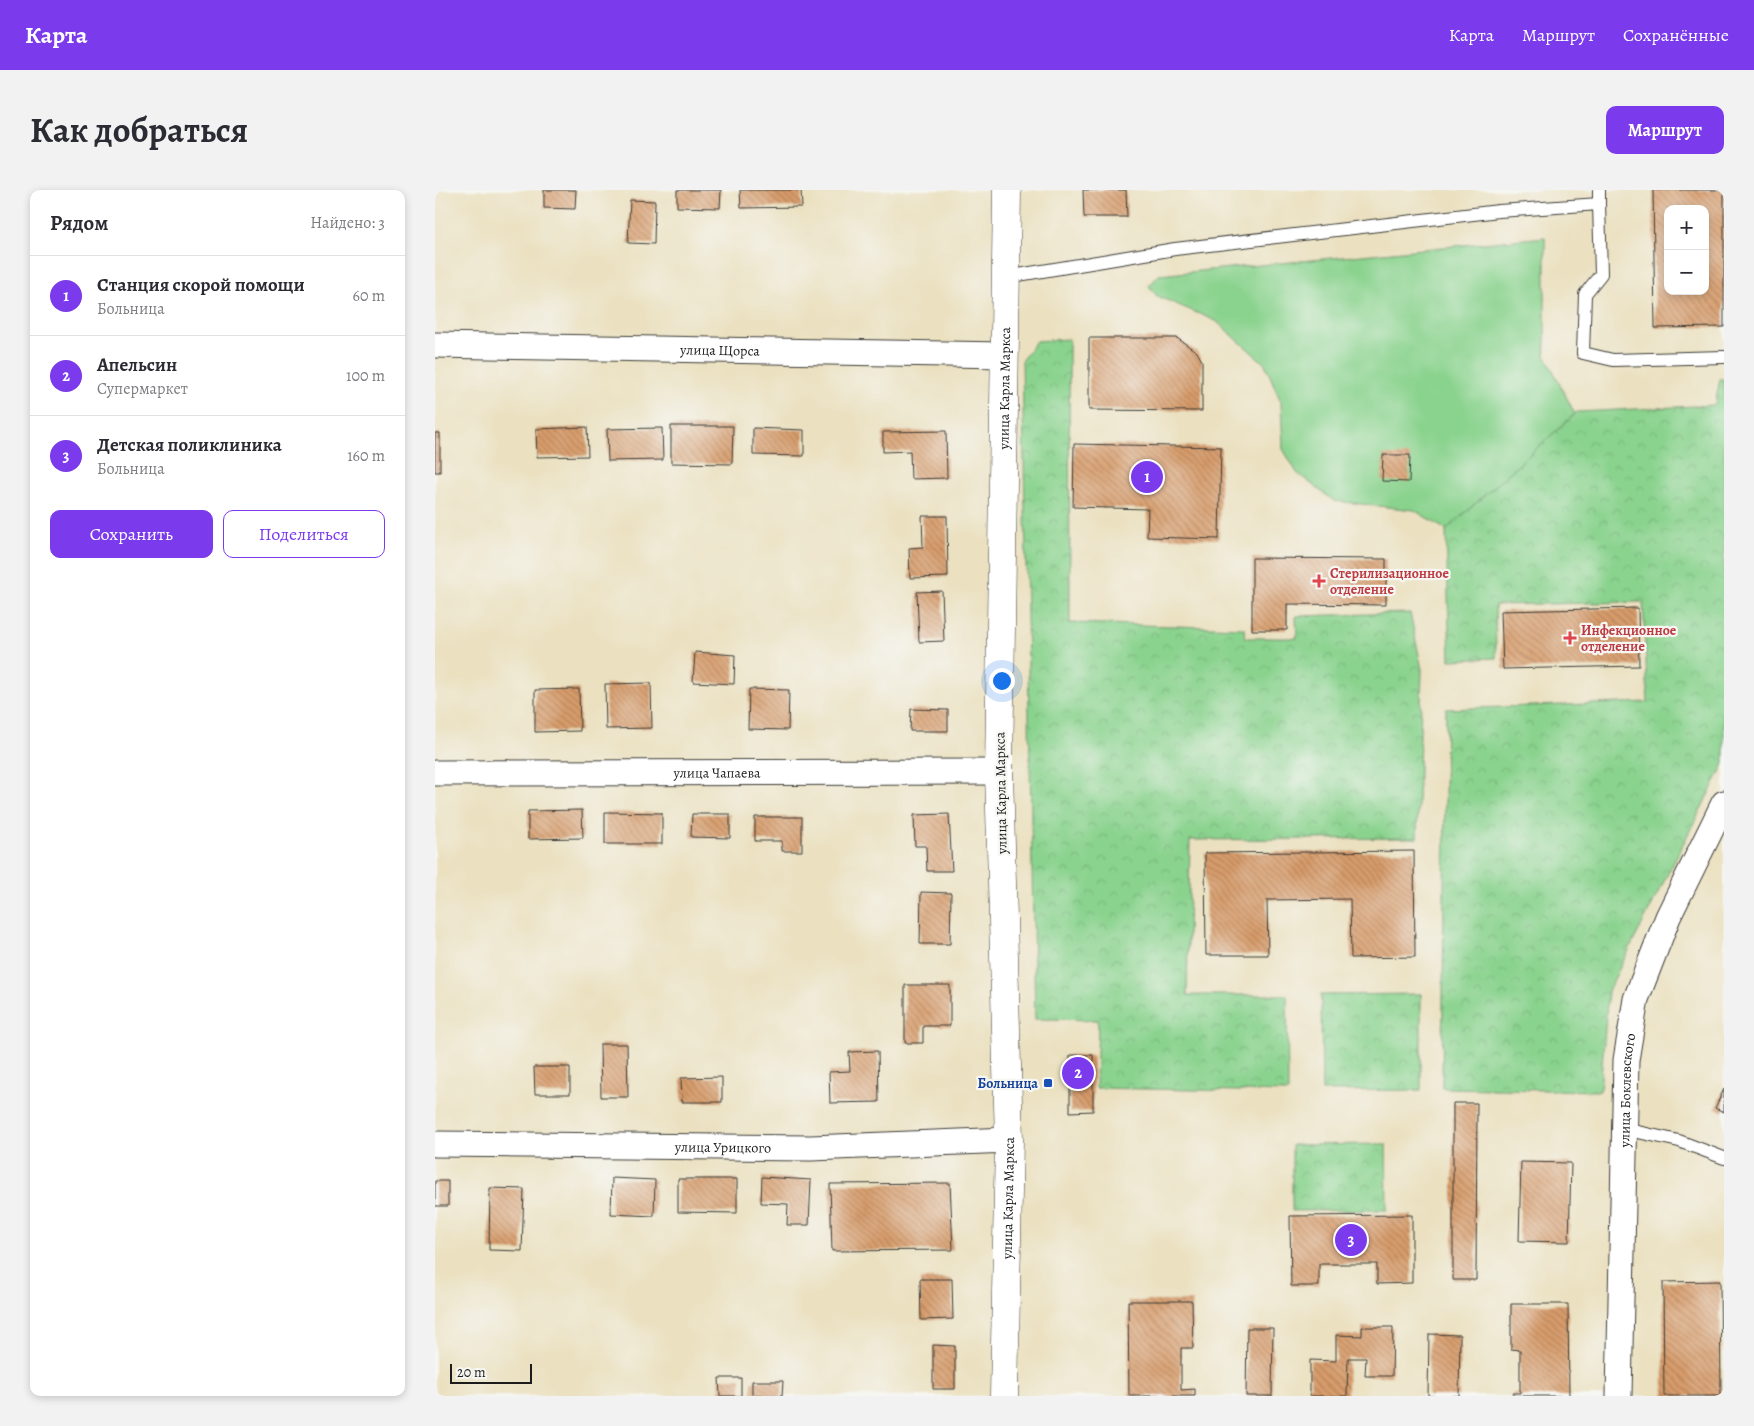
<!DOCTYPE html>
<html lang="ru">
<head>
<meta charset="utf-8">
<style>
  :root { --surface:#fff; --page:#f2f2f3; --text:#2b2b33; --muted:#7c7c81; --line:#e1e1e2; --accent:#7c3aed }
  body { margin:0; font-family:Alegreya,serif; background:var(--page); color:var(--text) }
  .controls { position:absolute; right:15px; top:15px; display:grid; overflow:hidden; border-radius:10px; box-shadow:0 2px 8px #0003 }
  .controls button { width:45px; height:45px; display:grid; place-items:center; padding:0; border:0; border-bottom:1px solid var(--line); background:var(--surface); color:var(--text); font:25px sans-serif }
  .scale { position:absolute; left:15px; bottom:12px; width:82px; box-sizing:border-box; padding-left:5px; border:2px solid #1c1c1c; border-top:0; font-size:14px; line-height:18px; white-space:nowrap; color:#1c1c1c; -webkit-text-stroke:4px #f6f6f2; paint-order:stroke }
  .you { position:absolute; left:566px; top:490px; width:18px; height:18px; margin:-12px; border:4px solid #fff; border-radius:50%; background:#1a73e8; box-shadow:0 0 0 8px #1a73e833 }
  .badge { display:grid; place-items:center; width:32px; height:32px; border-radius:50%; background:var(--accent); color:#fff; font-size:16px; font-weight:700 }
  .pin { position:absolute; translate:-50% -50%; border:2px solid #fff; box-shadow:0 1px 5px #0006 }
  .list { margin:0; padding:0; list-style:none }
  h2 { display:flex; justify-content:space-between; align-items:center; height:65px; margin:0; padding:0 20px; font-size:21px }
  h2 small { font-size:16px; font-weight:400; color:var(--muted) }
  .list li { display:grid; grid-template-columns:32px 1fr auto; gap:15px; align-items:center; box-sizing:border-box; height:80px; padding:0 20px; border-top:1px solid var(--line) }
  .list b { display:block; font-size:19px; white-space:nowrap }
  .list p { margin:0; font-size:16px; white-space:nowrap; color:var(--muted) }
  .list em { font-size:16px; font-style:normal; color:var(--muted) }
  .actions { display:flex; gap:10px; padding:15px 20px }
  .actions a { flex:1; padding:11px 0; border:1px solid var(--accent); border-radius:10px; text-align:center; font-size:18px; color:var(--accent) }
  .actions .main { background:var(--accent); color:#fff }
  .map { position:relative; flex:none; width:1289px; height:1206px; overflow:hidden; border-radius:10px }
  header { display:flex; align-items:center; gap:30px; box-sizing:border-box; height:70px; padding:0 25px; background:var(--accent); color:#fff }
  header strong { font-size:24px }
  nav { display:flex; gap:28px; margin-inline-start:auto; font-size:18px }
  .intro { display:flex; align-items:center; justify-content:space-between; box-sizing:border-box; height:120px; padding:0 30px }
  h1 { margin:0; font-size:35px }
  .button { padding:12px 22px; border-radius:10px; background:var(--accent); color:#fff; font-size:18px; font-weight:700 }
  main { display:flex; gap:30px; padding:0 30px }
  aside { flex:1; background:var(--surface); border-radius:10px; box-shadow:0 2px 8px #0003 }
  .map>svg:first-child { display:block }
</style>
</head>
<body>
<header>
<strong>Карта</strong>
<nav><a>Карта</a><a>Маршрут</a><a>Сохранённые</a></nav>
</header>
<div class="intro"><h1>Как добраться</h1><a class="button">Маршрут</a></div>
<main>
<aside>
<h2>Рядом<small>Найдено: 3</small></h2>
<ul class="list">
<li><span class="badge">1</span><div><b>Станция скорой помощи</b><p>Больница</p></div><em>60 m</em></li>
<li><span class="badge">2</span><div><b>Апельсин</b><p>Супермаркет</p></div><em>100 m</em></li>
<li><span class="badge">3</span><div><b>Детская поликлиника</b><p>Больница</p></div><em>160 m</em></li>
</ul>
<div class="actions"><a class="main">Сохранить</a><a>Поделиться</a></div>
</aside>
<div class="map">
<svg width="1289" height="1206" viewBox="0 0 1289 1206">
  <defs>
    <pattern id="park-crowns" width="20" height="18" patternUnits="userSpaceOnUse" patternTransform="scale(1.25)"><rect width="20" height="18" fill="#8ad38e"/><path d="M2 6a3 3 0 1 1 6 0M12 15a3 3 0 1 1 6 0" fill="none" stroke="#76b57a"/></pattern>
    <pattern id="building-back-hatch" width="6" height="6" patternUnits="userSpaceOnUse" patternTransform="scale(1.25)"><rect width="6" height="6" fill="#d89c6b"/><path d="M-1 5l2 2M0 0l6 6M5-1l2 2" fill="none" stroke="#ae7e57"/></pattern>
  </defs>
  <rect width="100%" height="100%" fill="#f6f6f2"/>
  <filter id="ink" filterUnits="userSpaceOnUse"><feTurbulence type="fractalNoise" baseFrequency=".02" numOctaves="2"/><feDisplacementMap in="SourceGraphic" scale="10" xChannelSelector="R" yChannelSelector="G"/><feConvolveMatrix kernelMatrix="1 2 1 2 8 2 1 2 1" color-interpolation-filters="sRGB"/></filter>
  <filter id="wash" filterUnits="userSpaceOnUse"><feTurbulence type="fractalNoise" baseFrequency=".0096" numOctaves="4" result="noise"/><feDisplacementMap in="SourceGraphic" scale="20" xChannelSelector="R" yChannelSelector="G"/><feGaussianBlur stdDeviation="1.12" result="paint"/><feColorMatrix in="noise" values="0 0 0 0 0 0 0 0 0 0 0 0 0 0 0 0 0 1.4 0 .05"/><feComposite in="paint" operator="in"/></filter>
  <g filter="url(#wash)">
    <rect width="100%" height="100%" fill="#ebe1c1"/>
    <path fill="#8ad38e" stroke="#537855" d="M1110 47V165L1140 224 1011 340 979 320 899 311 862 283 848 259 846 212 830 174 781 131 722 106 714 96 724 85Z"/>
    <path fill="url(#park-crowns)" stroke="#537855" d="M634 149 635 433 809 438 810 448H862L861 426 975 423 987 479 982 648 755 650 752 805H852L853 902 661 898 663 830 600 829 587 170 601 151Z
      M1285 189H1289V574L1173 801 1165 901 1007 898 1011 519 1213 512 1208 412 1060 415 1061 468 1015 470 1011 340 1142 222 1280 215Z
      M986 804V900L887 901 886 805Z
      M951 954 952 1020 857 1021V955Z"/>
    <g id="blocks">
      <path fill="url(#building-back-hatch)" fill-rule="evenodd" d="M109 0H141L140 19 109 18Z
        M242 0H286L285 18 242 17Z
        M305 0H366L367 17 306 18Z
        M648 0H691L692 27H649Z
        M1218 0H1289V137L1220 138ZM1233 19H1270V101H1233Z
        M195 10 220 11 219 54 193 53Z
        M654 148H742L762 162 767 171V221L654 220Z
        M236 236H298L297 274 236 273Z
        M152 237 153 266 102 267 101 239Z
        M227 238 228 270 173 271 172 239Z
        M318 238 369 240V266L318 265Z
        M511 241 512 288 476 289 475 261 448 262V242Z
        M0 243H5V282H0Z
        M639 254 786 257 784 349 712 347 713 319 638 317Z
        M948 265H975L974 292 947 291Z
        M487 326H512L513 387 475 388 474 358 488 357Z
        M817 368 951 369V415L852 414V440H817Z
        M507 401 509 451 484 452 482 402Z
        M1203 418 1204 476 1068 479 1066 421Z
        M260 462 300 465 299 494 258 492Z
        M216 493 217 538 171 539 170 494Z
        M144 499 145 541 100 542V500Z
        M314 499 354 500 353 540 313 539Z
        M476 519 513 520V541H475Z
        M147 620 148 648 93 649V621Z
        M170 622 227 623V654H170Z
        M257 624H295V648L256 647Z
        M514 624 517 681H492L491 656H480L479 625Z
        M320 627H367V661H347V651H320Z
        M979 661 980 767 916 768 915 709 832 710 833 765H771L770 663Z
        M486 702 516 703 515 754H485Z
        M470 795H515V836H488V853H470Z
        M165 854H192L193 907H166Z
        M443 861 444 912 395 913 394 882 415 881 414 862Z
        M635 865H658V921L635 922Z
        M99 877H135V904H100Z
        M287 887V912H247L246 888Z
        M1289 899V922L1280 918Z
        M1018 913H1042L1041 1090H1018Z
        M1086 972 1136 973 1134 1052 1084 1051Z
        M327 987 376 990 374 1035H352L353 1014 326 1013Z
        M177 988 220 990 219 1026 176 1024Z
        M243 989H302V1023L243 1022Z
        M0 991H13V1016H0Z
        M515 993 518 1060 397 1061 395 994Z
        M55 998 89 999 87 1061 54 1060Z
        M977 1025V1093L942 1094V1074H884V1096H856L855 1026Z
        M485 1089H517L518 1129 486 1130Z
        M1285 1091 1286 1206H1229L1228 1092Z
        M693 1111H757L758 1158H746V1200L760 1199V1206H694Z
        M1076 1114H1133L1134 1206H1078V1203H1085V1160L1076 1159Z
        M927 1137H958L957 1186H930L931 1168H913L912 1206H875V1170L901 1171V1145L927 1146Z
        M812 1138H838L837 1206H811Z
        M994 1144 1025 1145 1024 1206H993Z
        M498 1155 520 1156V1199H498Z
        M284 1188H306V1206H285Z
        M317 1191H348L347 1206H317Z"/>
    </g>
  </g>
  <g filter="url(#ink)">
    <use href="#blocks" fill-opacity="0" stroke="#3b3a35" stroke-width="1"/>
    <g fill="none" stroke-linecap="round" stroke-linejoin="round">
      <g stroke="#3b3a35" stroke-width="14">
        <path id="lane" d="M1164 0V14
          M571 87 740 59 1064 21 1164 14 1166 84 1150 104 1148 163 1178 170 1289 167
          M1189 939 1244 951 1289 968"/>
      </g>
      <g stroke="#3b3a35" stroke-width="27">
        <g id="street">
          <path id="s1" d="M0 155 570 165"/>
          <path id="s2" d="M0 583 564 582"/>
          <path id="s3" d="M0 954 376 958 574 950"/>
          <path id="s4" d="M1184 1206 1191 870 1201 809 1233 727 1289 613"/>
        </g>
      </g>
      <g stroke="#3b3a35" stroke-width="29">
        <g id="secondary">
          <path id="s5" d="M569 1206 574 950 564 582 572 0"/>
        </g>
      </g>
      <use href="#lane" stroke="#fff" stroke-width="12"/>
      <use href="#street" stroke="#fff" stroke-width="25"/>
      <use href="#secondary" stroke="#fff" stroke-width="28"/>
    </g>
  </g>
  <g fill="#e0444e" stroke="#f6f6f2" stroke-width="2">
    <path d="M881.5 383.5h5v5h5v5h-5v5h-5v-5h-5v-5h5z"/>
    <path d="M1132.5 440.5h5v5h5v5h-5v5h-5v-5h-5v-5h5z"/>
  </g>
  <rect fill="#1a4fb4" stroke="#f6f6f2" stroke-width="2" x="608" y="888" width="10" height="10" rx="2.5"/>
  <g text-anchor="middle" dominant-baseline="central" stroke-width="4.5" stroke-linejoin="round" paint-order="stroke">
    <g font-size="14" fill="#1c1c1c" stroke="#f6f6f2">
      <text stroke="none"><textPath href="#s1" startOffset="285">улица Щорса</textPath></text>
      <text stroke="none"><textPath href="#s5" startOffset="1008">улица Карла Маркса</textPath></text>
      <text stroke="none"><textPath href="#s2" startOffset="282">улица Чапаева</textPath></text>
      <text transform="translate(566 603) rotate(-91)">улица Карла Маркса</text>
      <text stroke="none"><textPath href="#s4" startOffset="306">улица Боклевского</textPath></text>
      <text stroke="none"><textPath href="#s3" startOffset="288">улица Урицкого</textPath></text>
      <text stroke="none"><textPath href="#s5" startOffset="198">улица Карла Маркса</textPath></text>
    </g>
    <g font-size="14" font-weight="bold" fill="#be3a42" stroke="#f6f6f2" text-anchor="start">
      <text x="895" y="383">Стерилизационное<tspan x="895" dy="16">отделение</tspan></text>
      <text x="1146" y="440">Инфекционное<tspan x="1146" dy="16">отделение</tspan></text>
    </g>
    <g font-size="14" font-weight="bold" fill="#164399" stroke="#f6f6f2" text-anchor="end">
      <text x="603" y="893">Больница</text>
    </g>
  </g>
</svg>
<div class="controls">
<button>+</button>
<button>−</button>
</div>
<div class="scale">20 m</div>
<div class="you"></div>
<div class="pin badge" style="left:712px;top:287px">1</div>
<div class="pin badge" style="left:643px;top:883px">2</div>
<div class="pin badge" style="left:916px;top:1050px">3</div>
</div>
</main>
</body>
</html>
